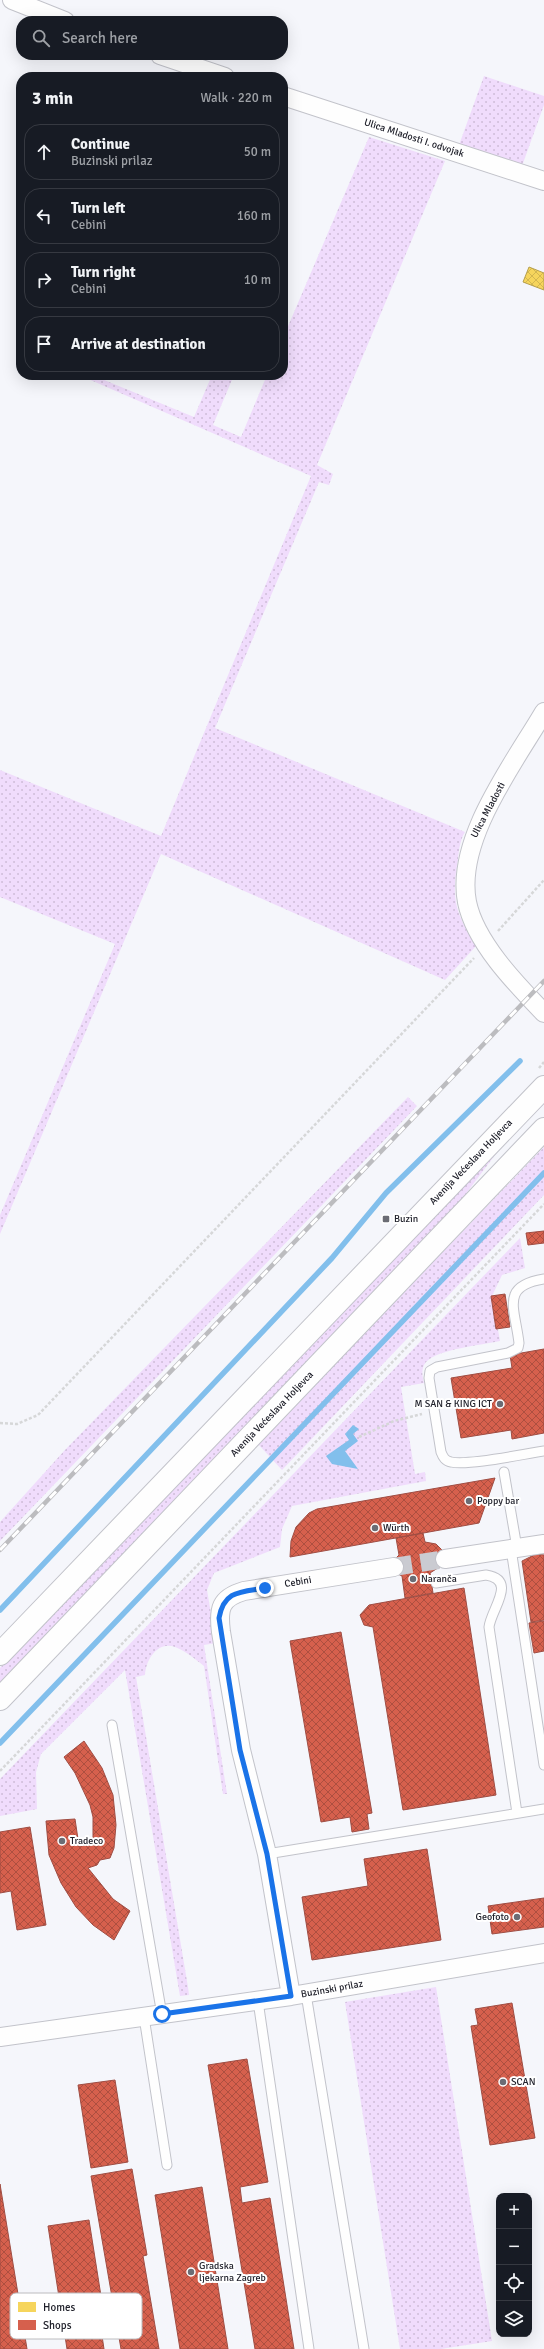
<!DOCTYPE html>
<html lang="en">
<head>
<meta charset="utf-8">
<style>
  :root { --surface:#171b24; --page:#242831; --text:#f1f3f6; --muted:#9ea1a6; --line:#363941 }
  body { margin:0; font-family:Signika,sans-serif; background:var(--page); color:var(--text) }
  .controls { position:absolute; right:12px; bottom:12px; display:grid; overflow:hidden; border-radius:8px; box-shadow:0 4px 16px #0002 }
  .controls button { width:36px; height:36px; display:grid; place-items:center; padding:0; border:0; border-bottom:1px solid var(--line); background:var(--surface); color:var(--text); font:20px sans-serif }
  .stop { position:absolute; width:12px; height:12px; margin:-9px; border:3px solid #1a73e8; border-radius:50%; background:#fff }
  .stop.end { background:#1a73e8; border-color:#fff; box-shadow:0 1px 4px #0008 }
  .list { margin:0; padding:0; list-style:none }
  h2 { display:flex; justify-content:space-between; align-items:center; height:52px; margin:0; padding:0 16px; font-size:17px }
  h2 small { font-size:13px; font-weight:400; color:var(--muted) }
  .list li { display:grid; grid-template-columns:26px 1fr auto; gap:12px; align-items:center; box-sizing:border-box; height:56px; margin:0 8px 8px; padding:0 8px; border:1px solid var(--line); border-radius:16px }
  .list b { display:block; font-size:15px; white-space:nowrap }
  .list p { margin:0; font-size:13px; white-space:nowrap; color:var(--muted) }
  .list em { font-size:13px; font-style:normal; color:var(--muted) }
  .icon { flex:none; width:22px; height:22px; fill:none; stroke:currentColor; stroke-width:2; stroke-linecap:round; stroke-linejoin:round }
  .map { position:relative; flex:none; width:544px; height:2349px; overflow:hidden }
  .search { position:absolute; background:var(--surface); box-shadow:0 4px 16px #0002; left:16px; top:16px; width:272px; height:44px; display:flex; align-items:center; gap:10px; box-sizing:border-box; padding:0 14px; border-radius:16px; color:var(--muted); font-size:15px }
  .panel { position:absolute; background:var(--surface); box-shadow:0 4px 16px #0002; left:16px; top:72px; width:272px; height:308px; border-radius:16px }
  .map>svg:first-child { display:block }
</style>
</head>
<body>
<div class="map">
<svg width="544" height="2349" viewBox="0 0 544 2349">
  <defs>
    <pattern id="green-dots" width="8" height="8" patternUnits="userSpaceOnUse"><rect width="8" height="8" fill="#f0dcfc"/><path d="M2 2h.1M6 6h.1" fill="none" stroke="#cebcd8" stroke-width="1.8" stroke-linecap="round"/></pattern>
    <pattern id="homes-cross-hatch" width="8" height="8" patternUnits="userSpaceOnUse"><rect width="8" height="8" fill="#f6d55c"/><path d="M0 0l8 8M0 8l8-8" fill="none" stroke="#d3b750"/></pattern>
    <pattern id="shops-cross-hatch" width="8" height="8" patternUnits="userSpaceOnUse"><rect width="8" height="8" fill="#d6604d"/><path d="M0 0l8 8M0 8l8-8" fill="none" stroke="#ad4f40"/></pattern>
  </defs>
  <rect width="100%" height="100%" fill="#f5f6fb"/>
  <path fill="url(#green-dots)" d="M484 76 544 96V105L522 166 459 145Z
    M369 137 445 161 317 465 333 474 329 485 319 482 215 728 465 832C460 840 459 850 458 859 451 899 455 912 476 946L445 980 161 854 0 1234V1215L115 944 0 897V770L161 836 311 476 79 375H92L194 417 212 375H234L213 425 241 437 267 375H283V338Z
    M408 1097 417 1106 0 1541V1522L64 1451Z
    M544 1097V1104L498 1151 459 1203 0 1683V1668Z
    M544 1147V1195L282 1470 258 1444Z
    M520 1238 525 1268 502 1275 492 1296 500 1341C482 1345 438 1349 426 1362 421 1368 422 1376 424 1383L401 1387 415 1474 425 1472 426 1481 292 1506 282 1529 280 1547 214 1573 207 1590 216 1643 204 1645 227 1794H223L204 1666C195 1659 186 1651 175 1647 157 1641 146 1660 145 1675L136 1677 188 1987 189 1995 180 1996 125 1670 41 1754 36 1772 37 1809 0 1816V1779Z
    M436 1987 492 2341 441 2349H400L345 2002Z"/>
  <path fill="#82bfec" d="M353 1425 359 1429 353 1434 358 1441 345 1451 358 1469 332 1464 326 1456 349 1440 345 1434Z"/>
  <path fill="url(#homes-cross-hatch)" stroke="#b69f4d" d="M529 267 544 273V290L523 282Z"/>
  <path fill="url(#shops-cross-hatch)" stroke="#9f4d43" d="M544 1231V1243L528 1245 526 1233Z
    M505 1294 510 1327 496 1329 491 1296Z
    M544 1349V1433L512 1439 511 1430 461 1438 451 1378 512 1368 510 1355Z
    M495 1478 479 1523 290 1557 291 1541 296 1527 309 1513 317 1509Z
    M423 1533 425 1542 436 1544 442 1550 444 1564 430 1573 433 1593 405 1598 402 1576 398 1574 394 1560 399 1555 396 1538Z
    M536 1554 544 1555V1620L531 1622 522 1561Z
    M464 1588 496 1795 403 1810 373 1627 364 1625 360 1615 369 1605Z
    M544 1621V1651L534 1653 529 1623Z
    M341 1632 372 1813 367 1814 369 1829 352 1832 350 1817 321 1822 290 1641Z
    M84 1741 102 1768 113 1795 116 1825 114 1848 110 1858 100 1860 97 1865 88 1868 113 1899 130 1911 114 1940 93 1925 76 1907 61 1883 49 1855 46 1821 75 1819 79 1846 90 1845 93 1840V1817L90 1805 75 1773 64 1757Z
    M30 1827 46 1925 17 1930 11 1891 0 1893V1832Z
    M427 1849 441 1940 312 1960 302 1897 368 1886 364 1859Z
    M544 1898V1927L492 1934 488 1906Z
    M512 2003 535 2138 490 2145 471 2026 478 2025 475 2009Z
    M247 2059 268 2182 240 2187 242 2203 270 2198 294 2349H255L208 2065Z
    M115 2080 128 2162 91 2168 78 2085Z
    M132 2169 147 2255 143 2256 159 2349H121L91 2176Z
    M0 2184 27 2349H0Z
    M202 2187 228 2349H180L155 2195Z
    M89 2220 104 2315 99 2316 104 2349H67L48 2226Z"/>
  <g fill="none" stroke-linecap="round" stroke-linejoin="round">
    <path stroke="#82bfec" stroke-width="5.5" d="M0 1610 332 1258 386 1193 520 1061
      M0 1743 544 1173"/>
    <path stroke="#cacbd1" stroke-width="18" stroke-dasharray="18 9" stroke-linecap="butt" d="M394 1567 445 1559"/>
    <g stroke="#c2c3ca" stroke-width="11">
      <path id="lane" d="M544 1279C500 1286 515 1308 519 1343L518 1348 508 1353 437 1367 430 1371 429 1378 441 1452C443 1457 445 1461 451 1462 469 1466 523 1454 544 1451
        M504 1472 517 1548
        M511 1549 544 1765
        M436 1583 486 1575C518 1580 491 1609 489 1627L517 1813
        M112 1725 162 2015
        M267 1854 544 1809
        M306 1994 364 2349
        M258 2001 309 2349
        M144 2017 167 2165"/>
    </g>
    <g stroke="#c2c3ca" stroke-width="20">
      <path id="street" d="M12 0 65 21
        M160 55 225 77
        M283 96 544 181
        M544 712C514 763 455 840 467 902 475 942 516 984 544 1013
        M445 1559 544 1544
        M291 1996 267 1854 241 1750 221 1632C218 1609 220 1598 244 1591L394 1567
        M0 2037 291 1996 544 1953"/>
    </g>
    <g stroke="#c2c3ca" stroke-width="24">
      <path id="secondary" d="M0 1654 544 1087
        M0 1699 544 1129"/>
    </g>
    <path stroke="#d6d7d8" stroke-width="2.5" stroke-dasharray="3 2" stroke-linecap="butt" d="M498 931 544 880
      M539 1068 544 1062
      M0 1423 17 1424 38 1415 474 958
      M359 1437 394 1421 422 1414
      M0 1771 544 1204"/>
    <use href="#lane" stroke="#fefefe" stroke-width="9"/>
    <use href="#street" stroke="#fefefe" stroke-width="18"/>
    <use href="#secondary" stroke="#fefefe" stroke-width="22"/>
    <g stroke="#bcbcbf" stroke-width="4.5">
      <path id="rail" d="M0 1550 544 981"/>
    </g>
    <use href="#rail" stroke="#fff" stroke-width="3" stroke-dasharray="9" stroke-linecap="butt"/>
  </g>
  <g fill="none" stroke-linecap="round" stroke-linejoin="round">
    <path stroke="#1a73e8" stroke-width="5" d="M162 2014 291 1996 267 1854 240 1750 219 1618C224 1590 241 1592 265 1588"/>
  </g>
  <g fill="#6b6c74" stroke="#fff" stroke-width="1.5">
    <rect x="382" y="1215" width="8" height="8" rx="2"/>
    <circle cx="500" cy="1404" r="4"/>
    <circle cx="469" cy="1501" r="4"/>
    <circle cx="375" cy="1528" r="4"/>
    <circle cx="413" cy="1579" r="4"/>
    <circle cx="62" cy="1841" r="4"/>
    <circle cx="517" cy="1917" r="4"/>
    <circle cx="503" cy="2082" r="4"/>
    <circle cx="191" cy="2272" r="4"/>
  </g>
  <g text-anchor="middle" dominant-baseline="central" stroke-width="4" stroke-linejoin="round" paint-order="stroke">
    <g font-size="10" fill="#20212b" stroke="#fff">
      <text transform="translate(414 138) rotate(18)">Ulica Mladosti I. odvojak</text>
      <text transform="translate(488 810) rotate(-62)">Ulica Mladosti</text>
      <text transform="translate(471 1162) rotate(-46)">Avenija Većeslava Holjevca</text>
      <text transform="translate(272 1414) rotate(-46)">Avenija Većeslava Holjevca</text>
      <text transform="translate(298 1582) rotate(-9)">Cebini</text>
      <text transform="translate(332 1989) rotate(-10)">Buzinski prilaz</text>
    </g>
    <g font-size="10" fill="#20212b" stroke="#fff" text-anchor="start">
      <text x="394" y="1219">Buzin</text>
      <text x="492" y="1404" text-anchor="end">M SAN &amp; KING ICT</text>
      <text x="477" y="1501">Poppy bar</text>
      <text x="383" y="1528">Würth</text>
      <text x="421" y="1579">Naranča</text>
      <text x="70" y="1841">Tradeco</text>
      <text x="509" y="1917" text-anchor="end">Geofoto</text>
      <text x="511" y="2082">SCAN</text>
      <text x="199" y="2266">Gradska<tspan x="199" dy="12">ljekarna Zagreb</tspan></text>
    </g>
  </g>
  <rect x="10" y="2293" width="132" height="46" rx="6" fill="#fff" stroke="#bcbcbf" stroke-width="1"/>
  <rect x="18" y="2302" width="18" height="10" fill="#f6d55c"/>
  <rect x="18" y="2320" width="18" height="10" fill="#d6604d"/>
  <g font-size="11" fill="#20212b">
    <text x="43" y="2311">Homes</text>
    <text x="43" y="2329">Shops</text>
  </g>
</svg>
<div class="controls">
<button>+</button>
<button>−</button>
<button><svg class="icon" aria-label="locate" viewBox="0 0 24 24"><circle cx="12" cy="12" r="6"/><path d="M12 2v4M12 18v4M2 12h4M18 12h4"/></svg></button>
<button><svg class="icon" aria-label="layers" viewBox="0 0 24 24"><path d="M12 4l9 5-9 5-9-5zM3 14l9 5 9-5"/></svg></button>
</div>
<div class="stop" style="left:162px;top:2014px"></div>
<div class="stop end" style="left:265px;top:1588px"></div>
<div class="search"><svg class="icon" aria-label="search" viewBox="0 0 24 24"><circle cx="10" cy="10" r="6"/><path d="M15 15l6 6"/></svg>Search here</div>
<section class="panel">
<h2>3 min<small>Walk · 220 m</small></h2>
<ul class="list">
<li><svg class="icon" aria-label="ahead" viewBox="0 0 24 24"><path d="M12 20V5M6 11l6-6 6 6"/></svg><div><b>Continue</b><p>Buzinski prilaz</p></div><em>50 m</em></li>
<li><svg class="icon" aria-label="left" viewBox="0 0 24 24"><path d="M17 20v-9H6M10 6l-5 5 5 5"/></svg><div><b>Turn left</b><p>Cebini</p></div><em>160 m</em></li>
<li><svg class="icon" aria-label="right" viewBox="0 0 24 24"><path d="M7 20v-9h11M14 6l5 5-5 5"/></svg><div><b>Turn right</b><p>Cebini</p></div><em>10 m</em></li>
<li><svg class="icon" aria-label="arrive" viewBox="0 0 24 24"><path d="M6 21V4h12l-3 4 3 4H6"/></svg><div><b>Arrive at destination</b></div></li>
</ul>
</section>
</div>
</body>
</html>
